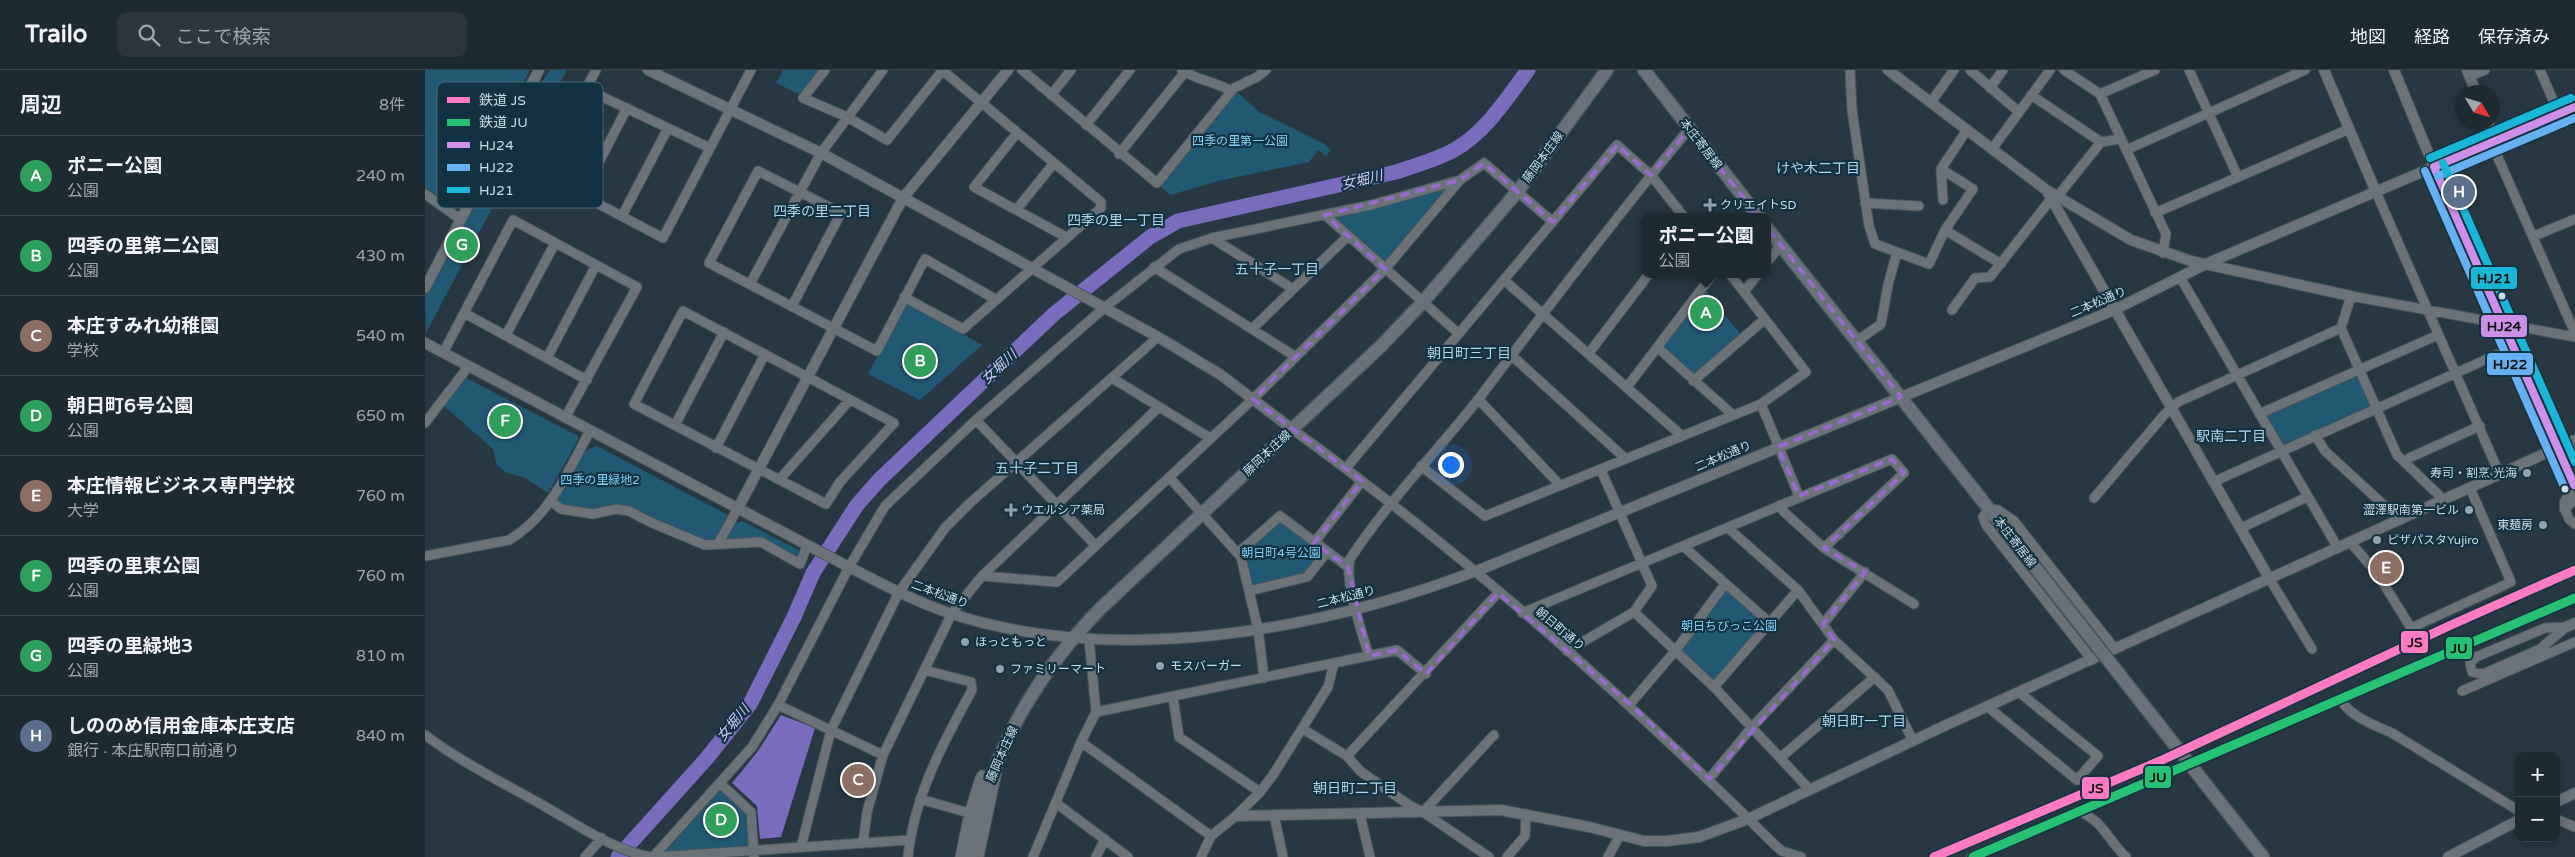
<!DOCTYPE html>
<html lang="ja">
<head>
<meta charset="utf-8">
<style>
  :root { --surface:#1e2a32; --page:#2b363e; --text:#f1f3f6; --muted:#a1a7ac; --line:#3c464d; --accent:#d93025 }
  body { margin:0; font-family:"Varela Round","Noto Sans JP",sans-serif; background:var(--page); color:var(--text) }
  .controls { position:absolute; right:15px; bottom:15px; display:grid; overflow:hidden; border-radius:10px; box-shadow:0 2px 12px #0003 }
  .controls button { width:45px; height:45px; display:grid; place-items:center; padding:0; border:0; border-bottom:1px solid var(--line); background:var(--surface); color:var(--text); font:25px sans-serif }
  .compass { position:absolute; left:2030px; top:15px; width:45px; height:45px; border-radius:50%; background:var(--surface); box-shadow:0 2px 12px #0003; rotate:128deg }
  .you { position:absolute; left:1025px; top:394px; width:18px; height:18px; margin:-12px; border:4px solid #fff; border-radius:50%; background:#1a73e8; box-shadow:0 0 0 8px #1a73e833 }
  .badge { display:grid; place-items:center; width:32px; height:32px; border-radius:50%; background:var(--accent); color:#fff; font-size:16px; font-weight:700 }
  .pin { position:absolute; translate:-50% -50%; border:2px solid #fff; box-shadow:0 1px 5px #0006 }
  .popup { position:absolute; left:1216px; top:143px; width:130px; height:65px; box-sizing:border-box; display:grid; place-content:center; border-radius:10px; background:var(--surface); filter:drop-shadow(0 1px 4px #0005); font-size:16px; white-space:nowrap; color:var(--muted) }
  .popup b { font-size:19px; color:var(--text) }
  .popup::after { content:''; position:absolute; left:50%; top:100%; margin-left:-10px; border:10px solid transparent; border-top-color:var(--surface) }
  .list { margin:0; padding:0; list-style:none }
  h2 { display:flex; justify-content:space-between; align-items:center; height:65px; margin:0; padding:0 20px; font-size:21px }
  h2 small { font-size:16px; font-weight:400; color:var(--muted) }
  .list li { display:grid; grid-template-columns:32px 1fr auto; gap:15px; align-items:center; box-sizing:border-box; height:80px; padding:0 20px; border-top:1px solid var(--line) }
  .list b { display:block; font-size:19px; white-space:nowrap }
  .list p { margin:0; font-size:16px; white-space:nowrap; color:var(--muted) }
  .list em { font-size:16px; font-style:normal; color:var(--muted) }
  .icon { flex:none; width:28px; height:28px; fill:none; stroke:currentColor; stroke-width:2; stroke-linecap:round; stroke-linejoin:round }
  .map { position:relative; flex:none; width:2150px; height:787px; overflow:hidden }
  header { display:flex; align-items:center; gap:30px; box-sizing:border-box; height:70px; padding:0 25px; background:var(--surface); border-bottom:1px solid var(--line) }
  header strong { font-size:24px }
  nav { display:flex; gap:28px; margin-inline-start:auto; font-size:18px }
  .search { width:350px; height:45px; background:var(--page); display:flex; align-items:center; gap:12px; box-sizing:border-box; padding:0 18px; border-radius:10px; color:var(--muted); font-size:19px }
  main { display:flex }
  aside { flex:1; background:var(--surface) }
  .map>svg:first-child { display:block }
</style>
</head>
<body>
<header>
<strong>Trailo</strong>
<div class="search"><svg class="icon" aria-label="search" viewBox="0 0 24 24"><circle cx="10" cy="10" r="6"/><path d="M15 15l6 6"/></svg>ここで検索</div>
<nav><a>地図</a><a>経路</a><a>保存済み</a></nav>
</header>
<main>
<aside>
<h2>周辺<small>8件</small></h2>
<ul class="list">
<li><span class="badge" style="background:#2e9e5b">A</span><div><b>ポニー公園</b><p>公園</p></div><em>240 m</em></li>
<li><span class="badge" style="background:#2e9e5b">B</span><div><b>四季の里第二公園</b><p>公園</p></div><em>430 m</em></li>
<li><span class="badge" style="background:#8d6e63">C</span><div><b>本庄すみれ幼稚園</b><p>学校</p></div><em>540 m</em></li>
<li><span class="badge" style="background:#2e9e5b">D</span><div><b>朝日町6号公園</b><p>公園</p></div><em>650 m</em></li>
<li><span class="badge" style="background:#8d6e63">E</span><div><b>本庄情報ビジネス専門学校</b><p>大学</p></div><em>760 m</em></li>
<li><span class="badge" style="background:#2e9e5b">F</span><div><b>四季の里東公園</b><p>公園</p></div><em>760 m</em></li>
<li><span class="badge" style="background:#2e9e5b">G</span><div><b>四季の里緑地3</b><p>公園</p></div><em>810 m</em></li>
<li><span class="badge" style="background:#5c6f8a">H</span><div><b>しののめ信用金庫本庄支店</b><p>銀行 · 本庄駅南口前通り</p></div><em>840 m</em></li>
</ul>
</aside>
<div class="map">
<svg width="2150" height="787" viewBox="0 0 2150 787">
  <rect width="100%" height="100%" fill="#283842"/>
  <path fill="#215973" d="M0 0H105L34 138 0 118Z
    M125 0H142L85 105 71 97 70 91 97 41Z
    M358 0H396L376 25 351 13Z
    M812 22 834 42 898 73 906 80 901 86 893 80 884 92 797 110 745 125 735 116Z
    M62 119 74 125 1 263 0 225 55 123Z
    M1017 119 1020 123 964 191H960L912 152 911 146 968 134Z
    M1281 221 1316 265 1272 304H1267L1238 278V275Z
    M486 234 557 275 495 330 443 304 479 236Z
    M1933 305 1946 335 1945 337 1862 376H1856L1839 348 1842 344Z
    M39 307 153 366V370L123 423 100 408 80 402 72 395 68 379 19 336 18 333Z
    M172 376 305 446 291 471 282 472 223 448 207 438 168 440 138 436 132 431 158 382Z
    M317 451 377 482 374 490 335 469 306 472 301 468 310 453Z
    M856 451 894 480 893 485 880 503 829 516 826 513 818 486 852 452Z
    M1301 520 1337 552 1338 555 1290 609H1285L1258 583V578L1298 521Z
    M295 720 324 743 326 774 322 779 242 783 241 781Z"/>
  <path fill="#796cbc" d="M356 645 390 658 356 767 335 769 332 736 307 713 333 681Z"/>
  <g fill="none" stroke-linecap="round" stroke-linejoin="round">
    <path stroke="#796cbc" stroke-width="15" d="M193 787 282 688 325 634 369 547 388 503 432 435 455 409 629 244 725 167 753 151 971 102C991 95 1011 90 1029 80 1060 63 1083 27 1103 0"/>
    <g stroke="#47555d" stroke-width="11">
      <path id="minor" d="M171 0 115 103 238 168 326 0
        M400 0 378 28 422 47 462 70 517 1
        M597 0 732 113 809 18 832 7 841 0
        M757 0C773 11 792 12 806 21
        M1425 0 1427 40 1444 156 1450 174 1504 194 1520 160 1548 119 1516 99 1542 60
        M1545 0 1594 42
        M1639 0 1675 24 1741 164 1738 183
        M1764 0 1813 107
        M2115 0 2134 44
        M2045 6 2060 0
        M1565 18 1578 0
        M161 19 285 78
        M1675 24 1730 0
        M626 25 646 0
        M1606 25 1676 72
        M1506 32 1529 0
        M661 55 705 0
        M592 63 549 117 641 167
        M2070 71 2071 83 2150 263
        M1567 79 1625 0
        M1701 80 1880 0
        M694 84 760 2
        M1516 99 1518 130
        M1951 122 2075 405
        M0 124 35 149
        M157 125 202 38
        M1632 127 1676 72 1695 69
        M1440 133 1494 136
        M592 139 629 93
        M1730 143 1924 59
        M900 145 1033 263
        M197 146 243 58
        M1520 160 1576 194
        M2109 166 2150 149
        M787 168 868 219
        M1342 192 1356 175
        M729 197 871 287
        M1755 207 1913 478
        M1079 210 1257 366
        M325 214 396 83 458 0
        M1319 222 1333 204
        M479 227 538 259 676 138V132L517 0
        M367 236 416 143 333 101 284 193 452 281 500 189 570 229
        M1527 240 1550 208 1565 207 1626 129
        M258 241 469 353 415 412 401 434 209 334Z
        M41 244 162 310
        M827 259 923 166
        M81 265 130 173
        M1432 271 1456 254 1463 215 1472 182
        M1232 277 1308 345
        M18 283 88 150 212 217 140 348
        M1164 283 1224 204
        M1086 285 1201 389
        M122 288 171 195
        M687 308 785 368
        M1268 311 1340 249
        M1202 317 1288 204
        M1053 329 1135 415
        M1336 334 1374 426
        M1834 344 2013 265
        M551 350 670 475
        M0 353 43 297
        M250 355 299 262
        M867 359C1040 484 1201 627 1352 777L1357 781 1376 787
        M1890 365 1900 381 1974 449
        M291 378 340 284
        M1980 393 1984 388 2055 356
        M996 396 1060 446 1336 334 1381 302 1305 204
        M921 398 1192 75 1226 105 1259 147
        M744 407 816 487 833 559 839 608
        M354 410 424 331
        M1788 412 2089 277
        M1669 428 1739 345 1753 332 1916 258
        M2150 429 2140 439 2144 449 2150 454
        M2019 430 1972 385 1916 258 1926 226 2150 267
        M127 432 136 439 168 444 191 439 204 441 225 452 280 475 336 472 375 494 382 476
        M1355 435 1359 442 1399 478 1489 534
        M1303 458 1373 520 1409 570 1463 620 1488 671
        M1816 458 1882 427
        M1925 472 1952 503 1986 558 2086 512 2045 418
        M889 473 937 411
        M293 474 313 438
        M1258 476 1344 552
        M813 483 855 446 923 497
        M0 486 84 470C125 446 143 401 165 361
        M557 506 632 512 828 329 960 199 1035 110 1059 93 1128 152
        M1844 508 1887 579
        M824 521 882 507 901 483
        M1209 542 1289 617 1384 719
        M1097 543 1467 389 1479 403 1399 478
        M1398 554 1440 502
        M2141 557 2115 579 2058 604 2047 602 2045 593 2051 587 2120 558Z
        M1142 581 1209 542 1227 516 1176 400
        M944 586C937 563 919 511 925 489 963 431 1012 382 1055 327 1123 237 1192 146 1264 59
        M1667 590 1561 455 1558 447 1564 439 1573 440 1589 451 1690 579
        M1289 617 1373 520
        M2037 621 2150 572
        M748 627 754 667 835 722
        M1917 632C1927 647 1951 656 1967 663L2094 741
        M1205 634 1251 580 1300 514
        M353 635 458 685
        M1563 637 1652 710 1673 686 1595 623
        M671 642 972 580 1001 604
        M878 659 922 686 935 701 984 735 998 742 1064 787
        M0 665C37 693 79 713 119 736 151 754 191 782 227 787
        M656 672 786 766
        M922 686 1073 523
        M1355 688 1450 607
        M1284 709 1327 657 1409 570
        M296 714 326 742 329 787
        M495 729 544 743
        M631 733 703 787
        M998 742 1069 665
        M935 744 945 787
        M849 745 858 787
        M2131 749 2150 757
        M438 773 442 742 458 685 527 543 557 506 734 337
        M376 777 406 660 474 522 520 458 545 433 733 267
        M160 787 177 768
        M228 787 327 677 353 635 424 497 460 436 551 350 679 238 754 179 787 168 946 135 1035 110
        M231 787 484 770
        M483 787C489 726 518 673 547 620L546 612 499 600
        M535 787 544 743 555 708 557 705 566 706
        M554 787 572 702
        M608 787 656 672 671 642 664 568
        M671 787 680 769
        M776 787 786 766 811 746 835 722 848 705 903 617 909 593
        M1082 787 1100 766 1101 744
        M1183 787 1195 765
        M1546 787 1654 741C1680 753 1682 769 1701 787"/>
    </g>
    <g stroke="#47555d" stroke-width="12">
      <path id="tertiary" d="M223 0 396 83 733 267 796 305 867 359
        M1463 0 1620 119 1706 170 1766 191 1926 226
        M1899 0 1951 122
        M1969 0 2009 97 2149 415
        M2042 0 2051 22
        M2063 52 2070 71
        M1623 123 1844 508
        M0 218 114 0
        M0 273 424 497C457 514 491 532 527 544 696 598 897 560 1059 498L1689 240 1783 193 2150 37
        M313 438 478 128 583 0
        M2140 439V432L2149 415
        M2141 557 2150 553
        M2131 732 2150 723
        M811 746 1076 740 1164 757 1219 771H1242L1274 767 1323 749 1519 656 2150 370
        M2023 787 2094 750"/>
    </g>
    <g stroke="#47555d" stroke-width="15">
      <path id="primary" d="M1219 0 1334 147
        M1342 158 1647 544
        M1804 744 1838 787
        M544 787C563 689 606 610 675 539L956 276 997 233 1093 121 1182 0"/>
    </g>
    <use href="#minor" stroke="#6b7278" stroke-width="9"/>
    <use href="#tertiary" stroke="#6b7278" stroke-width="10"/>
    <use href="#primary" stroke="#69727a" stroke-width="12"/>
    <g stroke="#47555d" stroke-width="15" stroke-linecap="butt">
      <path id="primary-bridge" d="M1647 544 1804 744"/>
    </g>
    <use href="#primary-bridge" stroke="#69727a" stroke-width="12"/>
    <g stroke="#123242" stroke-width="11">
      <path id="bus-1" d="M2009 97 2149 415
        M2009 97 2150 37"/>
    </g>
    <g stroke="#123242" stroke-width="11">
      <path id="bus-2" d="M2000 101 2140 419
        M2013 106 2150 48"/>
    </g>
    <g stroke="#123242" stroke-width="11">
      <path id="bus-3" d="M2005 88 2146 28
        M2018 93 2150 392"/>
    </g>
    <use href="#bus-1" stroke="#ce8fe9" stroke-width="8"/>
    <use href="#bus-2" stroke="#66b1f2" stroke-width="8"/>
    <use href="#bus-3" stroke="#1ab6d8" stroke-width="8"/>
    <g stroke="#123242" stroke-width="12">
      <path id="rail-1" d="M1509 787 1735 691 2026 555 2150 500"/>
    </g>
    <g stroke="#123242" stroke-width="12">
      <path id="rail-2" d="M1548 787 2150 528"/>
    </g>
    <use href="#rail-1" stroke="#fe7ac1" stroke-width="9"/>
    <use href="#rail-2" stroke="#26c172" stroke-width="9"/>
  </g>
  <path fill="none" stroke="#976acd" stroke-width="4" stroke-dasharray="10 6" stroke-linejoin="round" d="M1264 59 1476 327 1353 377 1374 426 1467 389 1479 403 1399 478 1440 502 1398 554 1409 570 1284 709 1205 634 1073 523 1001 604 972 580 944 586 923 497 889 473 937 411 828 329 960 199 900 145 1035 110 1059 93 1128 152 1192 75 1226 105Z"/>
  <g fill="#92a3ad" stroke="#123242" stroke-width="2">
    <path d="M1282.5 127.5h5v5h5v5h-5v5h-5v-5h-5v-5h5z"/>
    <circle cx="2102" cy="403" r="5"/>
    <path d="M583.5 432.5h5v5h5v5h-5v5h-5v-5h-5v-5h5z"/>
    <circle cx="2044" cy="440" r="5"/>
    <circle cx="2118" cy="455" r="5"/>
    <circle cx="1952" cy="470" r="5"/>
    <circle cx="540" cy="572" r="5"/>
    <circle cx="735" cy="596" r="5"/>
    <circle cx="575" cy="599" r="5"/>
  </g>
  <g fill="#cbdde7" stroke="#123242" stroke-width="2">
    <circle cx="2077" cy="226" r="4.5"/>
    <circle cx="2140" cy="419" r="4.5"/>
  </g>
  <g text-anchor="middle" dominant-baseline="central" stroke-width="4.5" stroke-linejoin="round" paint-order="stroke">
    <g font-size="12" fill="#83d0f9" stroke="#123242">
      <text x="815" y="71">四季の里第一公園</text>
      <text x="175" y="410">四季の里緑地2</text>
      <text x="856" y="483">朝日町4号公園</text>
      <text x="1304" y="556">朝日ちびっこ公園</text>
    </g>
    <g font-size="12" fill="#cbdde7" stroke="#123242">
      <text transform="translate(1276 74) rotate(52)">本庄寄居線</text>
      <text transform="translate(1118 87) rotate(-54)">藤岡本庄線</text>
      <text transform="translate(1673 232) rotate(-23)">二本松通り</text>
      <text transform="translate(842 383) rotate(-43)">藤岡本庄線</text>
      <text transform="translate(1298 386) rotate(-23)">二本松通り</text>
      <text transform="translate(1590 472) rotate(52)">本庄寄居線</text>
      <text transform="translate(515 524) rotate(20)">二本松通り</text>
      <text transform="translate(921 527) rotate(-14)">二本松通り</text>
      <text transform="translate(1135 559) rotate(40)">朝日町通り</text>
      <text transform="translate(577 684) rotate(-66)">藤岡本庄線</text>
    </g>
    <g font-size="12" fill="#cbdde7" stroke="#123242" text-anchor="start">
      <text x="1295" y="135">クリエイトSD</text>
      <text x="2092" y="403" text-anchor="end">寿司・割烹 光海</text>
      <text x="596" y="440">ウエルシア薬局</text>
      <text x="2034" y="440" text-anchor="end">澀澤駅南第一ビル</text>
      <text x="2108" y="455" text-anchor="end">東麺房</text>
      <text x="1962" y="470">ピザパスタYujiro</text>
      <text x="550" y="572">ほっともっと</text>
      <text x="745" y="596">モスバーガー</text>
      <text x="585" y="599">ファミリーマート</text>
    </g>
    <g font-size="14" fill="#b0d4e8" stroke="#123242">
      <text x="1393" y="98">けや木二丁目</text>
      <text x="397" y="141">四季の里二丁目</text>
      <text x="691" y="150">四季の里一丁目</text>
      <text x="852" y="199">五十子一丁目</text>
      <text x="1044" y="283">朝日町三丁目</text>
      <text x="1806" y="366">駅南二丁目</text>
      <text x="612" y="398">五十子二丁目</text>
      <text x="1439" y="651">朝日町一丁目</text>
      <text x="930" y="718">朝日町二丁目</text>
    </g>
    <g font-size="14" font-style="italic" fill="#d2ccfb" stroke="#123242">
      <text transform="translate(937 110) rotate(-13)">女堀川</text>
      <text transform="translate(574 297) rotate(-43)">女堀川</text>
      <text transform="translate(308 653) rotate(-50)">女堀川</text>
    </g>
  </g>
  <rect x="12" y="12" width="166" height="126" rx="8" fill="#123242" stroke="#4a6574" stroke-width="1"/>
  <rect x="22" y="27" width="23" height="6" fill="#fe7ac1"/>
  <rect x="22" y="49" width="23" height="7" fill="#26c172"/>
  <rect x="22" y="72" width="23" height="6" fill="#ce8fe9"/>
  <rect x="22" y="94" width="23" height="7" fill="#66b1f2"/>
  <rect x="22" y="117" width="23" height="6" fill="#1ab6d8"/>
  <g font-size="14" fill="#cbdde7">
    <text x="54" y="35">鉄道 JS</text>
    <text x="54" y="57">鉄道 JU</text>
    <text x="54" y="80">HJ24</text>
    <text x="54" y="102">HJ22</text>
    <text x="54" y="125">HJ21</text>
  </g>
  <g stroke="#123242" stroke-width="2">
    <rect x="2045" y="196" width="48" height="24" rx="5" fill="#1ab6d8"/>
    <rect x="2055" y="244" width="48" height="24" rx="5" fill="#ce8fe9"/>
    <rect x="2061" y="282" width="48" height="24" rx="5" fill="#66b1f2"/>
    <rect x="1975" y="560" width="29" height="24" rx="5" fill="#fe7ac1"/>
    <rect x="2020" y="566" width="28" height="24" rx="5" fill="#26c172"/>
    <rect x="1719" y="695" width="28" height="24" rx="5" fill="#26c172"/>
    <rect x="1656" y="706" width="29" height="24" rx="5" fill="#fe7ac1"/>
  </g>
  <g font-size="14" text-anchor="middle" font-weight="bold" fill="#111">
    <text x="2069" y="213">HJ21</text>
    <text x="2079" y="261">HJ24</text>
    <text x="2085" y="299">HJ22</text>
    <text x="1990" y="577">JS</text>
    <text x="2034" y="583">JU</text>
    <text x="1733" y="712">JU</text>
    <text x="1671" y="723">JS</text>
  </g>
</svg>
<div class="controls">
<button>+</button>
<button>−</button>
</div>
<svg class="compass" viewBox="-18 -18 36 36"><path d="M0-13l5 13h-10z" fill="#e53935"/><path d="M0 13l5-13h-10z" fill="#a1a7ac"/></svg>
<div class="you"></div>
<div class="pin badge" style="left:1281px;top:243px;background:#2e9e5b">A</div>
<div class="popup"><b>ポニー公園</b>公園</div>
<div class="pin badge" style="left:495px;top:291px;background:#2e9e5b">B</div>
<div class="pin badge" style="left:433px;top:710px;background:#8d6e63">C</div>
<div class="pin badge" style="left:296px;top:750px;background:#2e9e5b">D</div>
<div class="pin badge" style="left:1961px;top:498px;background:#8d6e63">E</div>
<div class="pin badge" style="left:80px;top:351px;background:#2e9e5b">F</div>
<div class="pin badge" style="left:37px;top:175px;background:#2e9e5b">G</div>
<div class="pin badge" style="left:2034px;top:122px;background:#5c6f8a">H</div>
</div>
</main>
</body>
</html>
